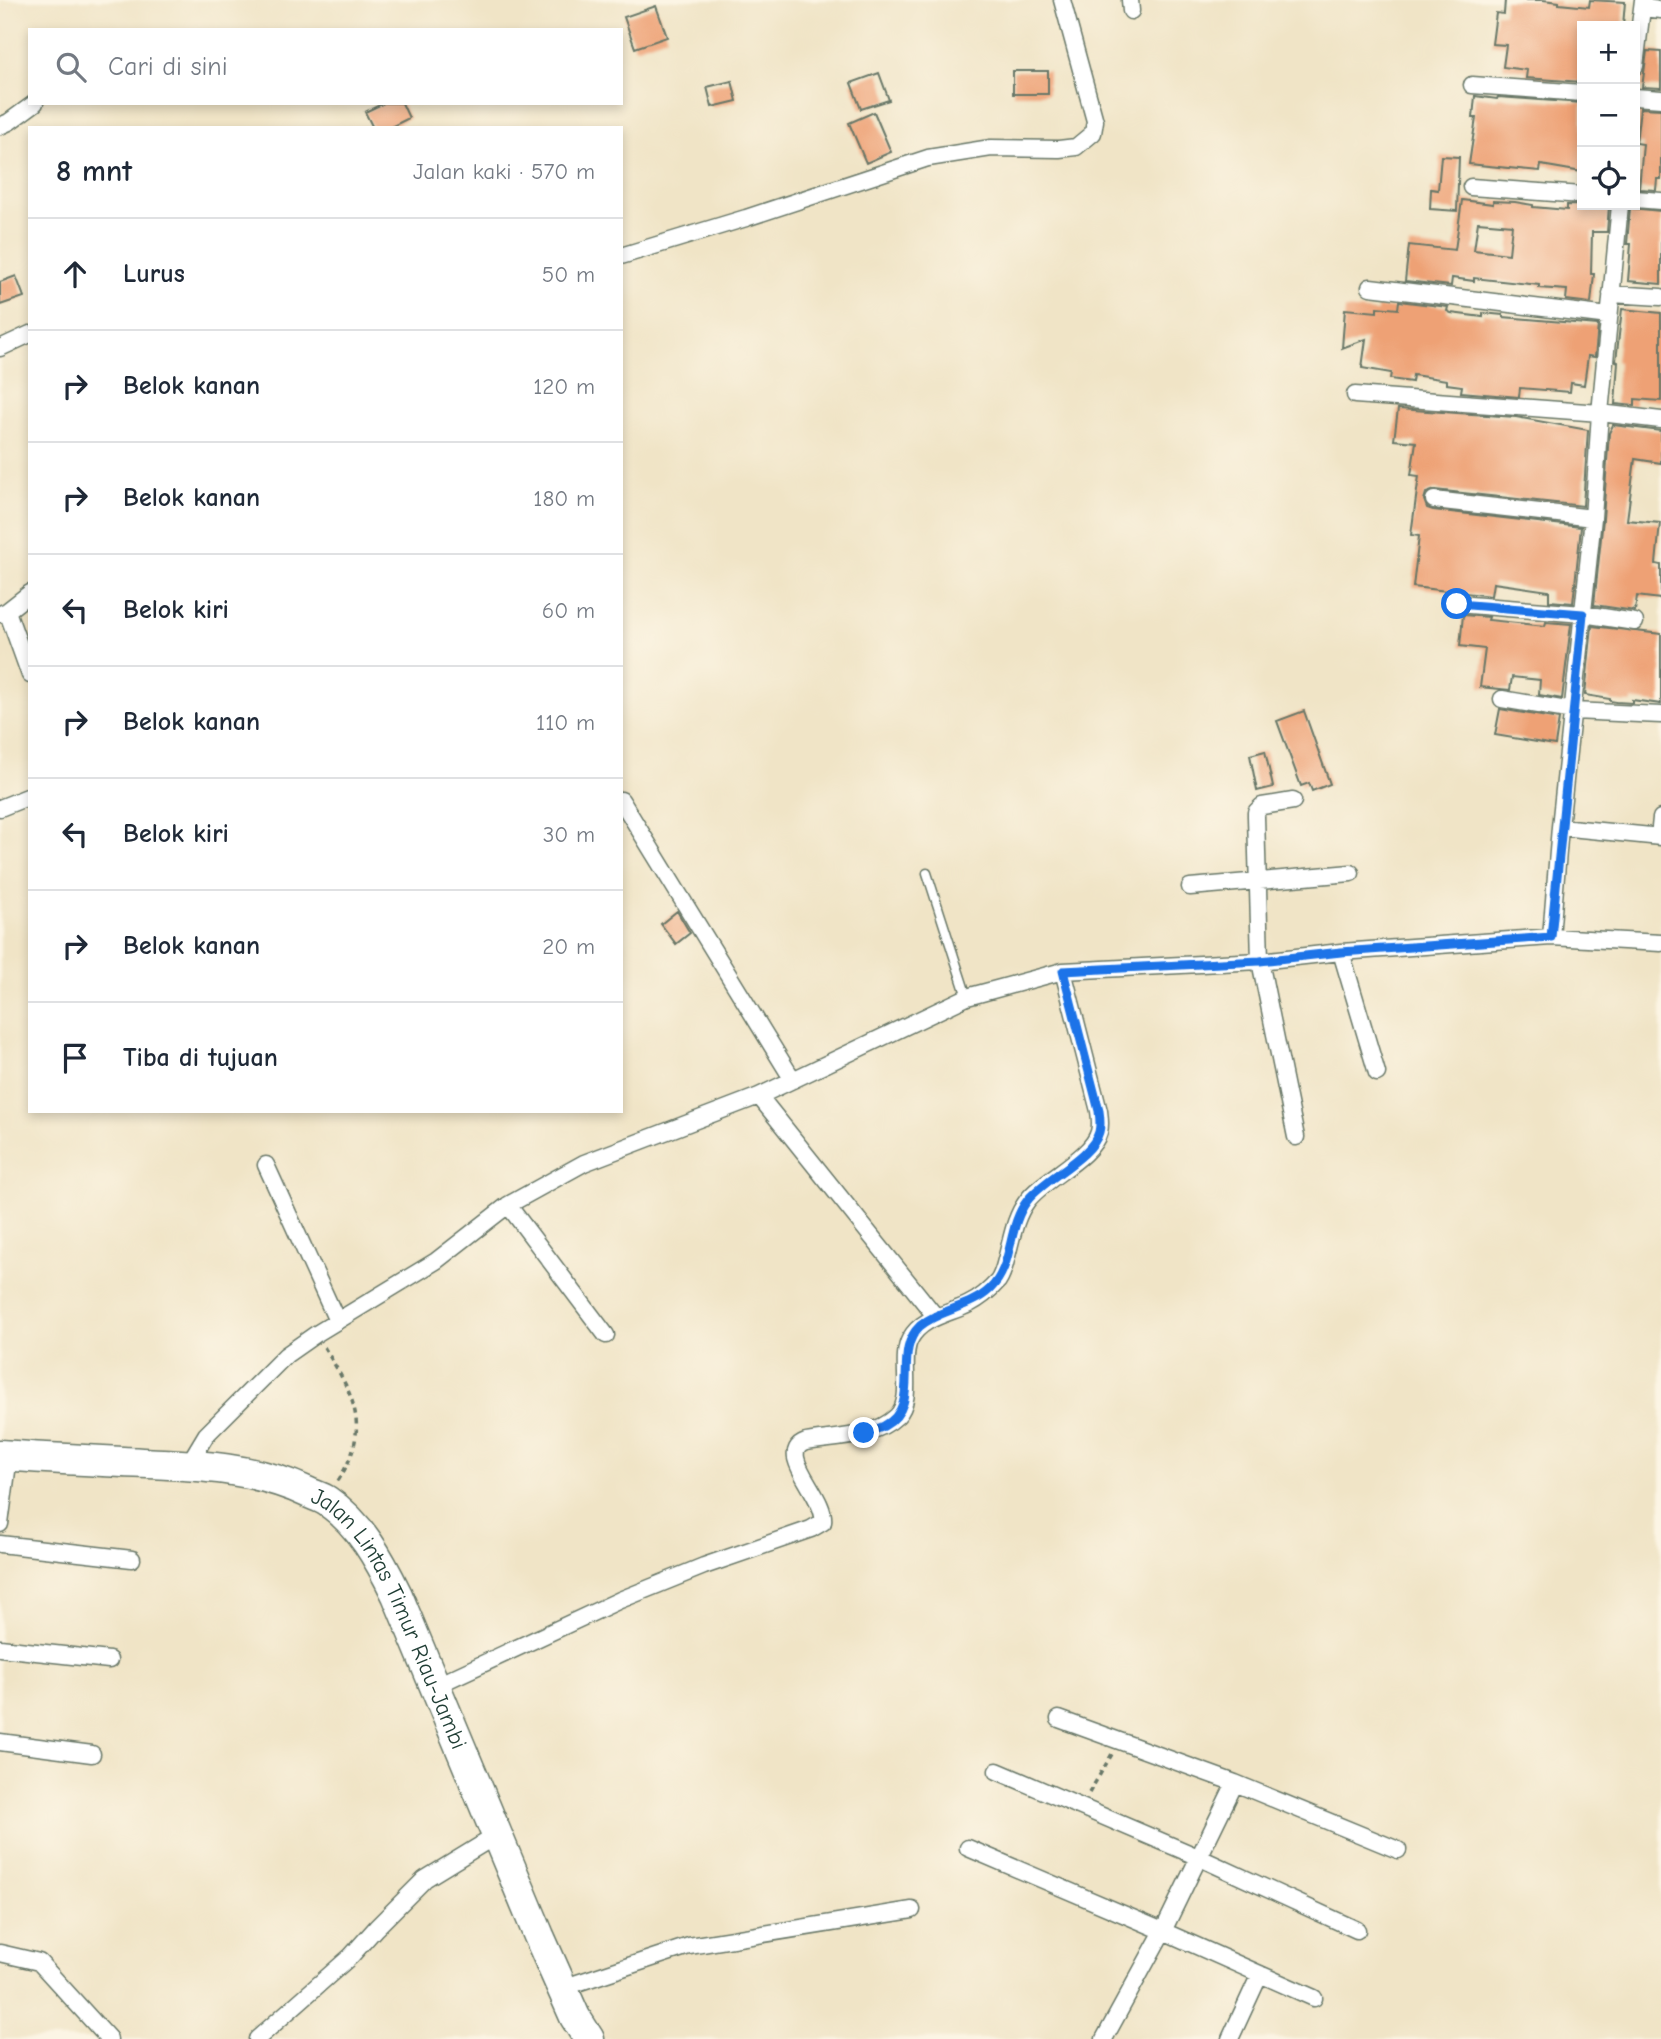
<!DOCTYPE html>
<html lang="id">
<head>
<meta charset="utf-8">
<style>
  :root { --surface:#fff; --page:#f2f2f3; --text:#1f2937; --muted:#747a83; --line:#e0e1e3 }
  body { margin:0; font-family:"Comic Neue",sans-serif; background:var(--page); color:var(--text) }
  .controls { position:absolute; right:21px; top:21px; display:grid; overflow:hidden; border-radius:0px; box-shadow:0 4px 10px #0003 }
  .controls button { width:63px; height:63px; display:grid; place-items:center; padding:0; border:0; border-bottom:2px solid var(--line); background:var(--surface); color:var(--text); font:35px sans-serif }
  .stop { position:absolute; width:21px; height:21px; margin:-16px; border:5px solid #1a73e8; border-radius:50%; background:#fff }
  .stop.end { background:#1a73e8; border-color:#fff; box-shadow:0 2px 7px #0008 }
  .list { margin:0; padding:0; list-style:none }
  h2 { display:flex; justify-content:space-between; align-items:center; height:91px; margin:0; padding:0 28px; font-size:30px }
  h2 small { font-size:23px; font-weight:400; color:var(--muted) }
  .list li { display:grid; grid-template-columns:46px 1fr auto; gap:21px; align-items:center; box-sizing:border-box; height:112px; padding:0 28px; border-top:2px solid var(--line) }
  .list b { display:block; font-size:26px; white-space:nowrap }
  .list em { font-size:23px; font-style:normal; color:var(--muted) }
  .icon { flex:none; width:38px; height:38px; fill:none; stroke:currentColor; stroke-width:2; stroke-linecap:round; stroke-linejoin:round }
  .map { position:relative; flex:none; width:1661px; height:2039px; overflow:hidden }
  .search { position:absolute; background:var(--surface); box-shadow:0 4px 10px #0003; left:28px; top:28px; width:595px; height:77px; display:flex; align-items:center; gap:18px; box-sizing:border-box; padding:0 24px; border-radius:0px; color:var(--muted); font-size:26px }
  .panel { position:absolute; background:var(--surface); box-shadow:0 4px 10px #0003; left:28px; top:126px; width:595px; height:987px; border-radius:0px }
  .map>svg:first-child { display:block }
</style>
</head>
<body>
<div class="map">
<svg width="1661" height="2039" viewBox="0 0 1661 2039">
  <rect width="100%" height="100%" fill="#fcf5e5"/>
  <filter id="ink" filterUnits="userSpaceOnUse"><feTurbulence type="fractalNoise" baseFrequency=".0143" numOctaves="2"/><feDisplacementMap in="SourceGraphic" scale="14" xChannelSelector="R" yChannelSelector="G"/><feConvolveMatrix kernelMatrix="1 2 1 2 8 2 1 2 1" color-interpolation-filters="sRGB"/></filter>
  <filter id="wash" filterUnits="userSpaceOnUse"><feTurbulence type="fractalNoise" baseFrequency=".00686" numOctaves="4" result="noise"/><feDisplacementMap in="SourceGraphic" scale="28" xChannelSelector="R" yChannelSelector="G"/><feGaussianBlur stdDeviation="1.57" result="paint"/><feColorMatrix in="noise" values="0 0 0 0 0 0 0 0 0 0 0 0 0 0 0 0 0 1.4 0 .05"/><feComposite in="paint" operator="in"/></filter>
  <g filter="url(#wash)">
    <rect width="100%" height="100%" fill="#f0e4c6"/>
    <g id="blocks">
      <path fill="#eea175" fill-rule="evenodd" d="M1505 0H1543L1559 2V4L1589 7 1590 0 1625 2 1623 26H1582V82L1526 78 1527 70 1503 67 1506 45 1492 44 1496 13 1504 14Z
        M656 6 667 37 635 48 624 17Z
        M1647 51 1661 52V88L1642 87Z
        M1013 71H1048V94H1013Z
        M879 73 889 100 861 109 851 83Z
        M732 81 737 101 712 107 707 87Z
        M1475 96 1497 99 1498 97 1582 103V172L1541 165 1540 171 1469 164 1476 118H1473Z
        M384 103H402L409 118 389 128H373L365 112Z
        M1640 108 1661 109V179H1657L1656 190 1639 189 1643 144 1636 143Z
        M874 112 891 152 866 163 849 123Z
        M1441 156 1459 157 1457 211 1430 209 1431 189 1438 190Z
        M1462 200 1493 204V201L1515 202 1533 205V207L1567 210V205L1609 206 1607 232H1592L1591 274H1594L1591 303 1566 300 1567 290 1539 288V285L1474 278V281L1452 278 1451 286 1405 281 1409 245 1455 250ZM1478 222 1512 225 1509 254 1474 250Z
        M1630 208 1661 211V284L1628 281 1631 244H1627Z
        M16 276 24 297 0 305V282Z
        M1399 301 1448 307 1447 311 1451 313 1483 317V313L1503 315V317L1598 325 1595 357 1588 356 1584 385 1571 383 1570 392 1520 388 1519 397 1461 392 1462 386 1447 384V380L1413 375 1412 382 1390 379 1391 373 1362 368 1366 339 1342 348 1345 309 1377 312V307L1398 309Z
        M1622 309 1661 313V401L1635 399V406L1615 404 1618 362 1616 361Z
        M1398 409 1516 417 1588 430 1583 506 1435 490 1426 493 1424 500 1427 508 1433 510 1581 527 1573 603 1549 601V591L1493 583 1491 596 1413 587 1419 536 1411 535 1419 476 1411 475 1416 442 1394 440Z
        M1613 425 1661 431V463L1635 459 1627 520 1660 523 1656 564 1661 565V599L1637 596 1635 611 1594 605 1603 519 1609 433Z
        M1463 615 1489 617 1488 620 1545 626 1546 622 1571 624 1562 699 1539 695 1540 680 1512 677 1510 690 1480 687 1485 649 1460 646Z
        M1592 626 1661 634V704L1632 700V703L1616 702 1610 701V699L1585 695Z
        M1500 709 1559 719 1555 745 1495 735Z
        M1304 711 1330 784 1312 791 1309 783 1301 786 1277 721Z
        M1265 751 1273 787 1257 791 1250 755Z
        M677 911 690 933 676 944 661 924Z"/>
    </g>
  </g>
  <g filter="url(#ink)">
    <use href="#blocks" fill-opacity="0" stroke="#687767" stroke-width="2"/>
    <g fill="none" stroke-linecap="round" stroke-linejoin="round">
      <g stroke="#687767" stroke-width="11">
        <path id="lane" d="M927 873 967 997"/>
      </g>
      <g stroke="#687767" stroke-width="19">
        <path id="street" d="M1130 0 1131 11
          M1642 8 1661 10
          M1635 66 1643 0
          M1472 85 1582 93
          M1635 97 1661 99
          M0 126 9 122 35 103
          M1471 187 1582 195
          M1635 199 1661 201
          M621 256 746 218 928 158 991 148 1059 149 1076 147 1093 133 1095 121 1062 0
          M1370 287 1609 316
          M1611 294 1661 297
          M0 348 30 334
          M1355 395 1600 413 1661 420
          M1434 500 1593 518
          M1457 604 1583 614 1635 622
          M7 611 30 675
          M0 614 7 611 30 593
          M1502 699 1573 711 1661 715
          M621 800 793 1080
          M1293 801 1262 806 1256 812V816L1260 961 1296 1137
          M0 808 30 796
          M1560 827 1661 837
          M1659 837 1661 818
          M1190 887 1351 873
          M1551 937 1560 827 1593 518 1600 413 1620 205
          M1341 952 1377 1073
          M759 1096 936 1317
          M266 1165 337 1321
          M508 1205 606 1335
          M188 1465 206 1435 286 1355 316 1334 436 1261 508 1205 584 1163 759 1096 967 997 1063 971 1260 961 1341 952 1551 937 1661 943
          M0 1524 9 1456
          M0 1544 132 1559
          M0 1648 109 1660
          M435 1686 620 1600 704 1566 811 1529 823 1522C827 1497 774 1453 806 1442 836 1437 874 1438 897 1416 915 1398 899 1359 910 1339 922 1317 949 1314 969 1304 979 1299 990 1290 998 1281 1003 1274 1005 1264 1007 1256 1012 1237 1015 1217 1027 1201 1044 1178 1092 1158 1099 1132 1101 1125 1100 1118 1099 1111L1063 971
          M1059 1719 1235 1783 1398 1850
          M0 1742 92 1754
          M997 1771 1198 1857 1357 1930
          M968 1848 1163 1931 1314 1998
          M0 1953 39 1962 109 2039
          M562 1988 689 1946 912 1910
          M257 2039 351 1956 376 1928 425 1879 497 1835
          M1104 2039 1163 1931 1235 1783
          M1230 2039 1260 1974"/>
      </g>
      <g stroke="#687767" stroke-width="33">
        <g id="highway">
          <path id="s1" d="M0 1455C41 1458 82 1460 123 1462 185 1465 250 1465 307 1492 313 1495 321 1497 327 1501 360 1523 380 1560 397 1595L539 1936 575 2017 589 2039"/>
        </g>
      </g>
      <path stroke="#687767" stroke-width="3.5" stroke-dasharray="5 5" stroke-linecap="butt" d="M324 1347C354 1396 372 1427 338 1481
        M1089 1793 1112 1754"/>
      <use href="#lane" stroke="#fff" stroke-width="8"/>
      <use href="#street" stroke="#fff" stroke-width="16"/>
      <use href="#highway" stroke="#fff" stroke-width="30"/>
    </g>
  </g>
  <g fill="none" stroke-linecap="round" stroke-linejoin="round" filter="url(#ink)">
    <path stroke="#1a73e8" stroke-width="9" d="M864 1433C871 1431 878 1429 884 1426 924 1405 891 1353 920 1326 940 1309 970 1308 990 1289 1014 1266 1007 1227 1027 1201 1044 1178 1092 1158 1099 1132 1101 1125 1100 1118 1099 1111L1063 971 1260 961 1341 952 1551 937 1583 614 1457 604"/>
  </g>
  <g text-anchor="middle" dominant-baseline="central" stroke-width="5" stroke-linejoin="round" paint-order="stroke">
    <g font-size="23" fill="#1f3d34" stroke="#fcf5e5">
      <text stroke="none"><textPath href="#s1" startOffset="467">Jalan Lintas Timur Riau-Jambi</textPath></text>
    </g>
  </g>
</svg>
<div class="controls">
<button>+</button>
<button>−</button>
<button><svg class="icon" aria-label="locate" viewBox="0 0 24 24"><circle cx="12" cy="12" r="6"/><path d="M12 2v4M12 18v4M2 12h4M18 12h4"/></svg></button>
</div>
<div class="stop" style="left:1457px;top:604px"></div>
<div class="stop end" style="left:864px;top:1433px"></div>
<div class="search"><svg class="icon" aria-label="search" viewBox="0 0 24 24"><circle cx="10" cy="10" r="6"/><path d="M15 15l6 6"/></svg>Cari di sini</div>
<section class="panel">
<h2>8 mnt<small>Jalan kaki · 570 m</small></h2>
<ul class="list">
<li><svg class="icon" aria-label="ahead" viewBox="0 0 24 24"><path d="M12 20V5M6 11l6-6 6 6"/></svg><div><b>Lurus</b></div><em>50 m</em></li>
<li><svg class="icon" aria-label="right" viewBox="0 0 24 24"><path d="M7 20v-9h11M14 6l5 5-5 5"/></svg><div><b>Belok kanan</b></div><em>120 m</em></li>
<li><svg class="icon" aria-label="right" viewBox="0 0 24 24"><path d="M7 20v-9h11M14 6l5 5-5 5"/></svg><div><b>Belok kanan</b></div><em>180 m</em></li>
<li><svg class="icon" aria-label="left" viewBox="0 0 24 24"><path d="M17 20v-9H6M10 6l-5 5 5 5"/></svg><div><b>Belok kiri</b></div><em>60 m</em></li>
<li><svg class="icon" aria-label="right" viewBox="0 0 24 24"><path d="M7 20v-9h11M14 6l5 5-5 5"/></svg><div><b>Belok kanan</b></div><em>110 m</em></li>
<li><svg class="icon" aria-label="left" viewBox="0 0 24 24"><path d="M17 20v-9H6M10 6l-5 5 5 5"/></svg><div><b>Belok kiri</b></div><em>30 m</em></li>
<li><svg class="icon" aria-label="right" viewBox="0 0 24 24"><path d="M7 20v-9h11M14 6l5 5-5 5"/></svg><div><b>Belok kanan</b></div><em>20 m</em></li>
<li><svg class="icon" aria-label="arrive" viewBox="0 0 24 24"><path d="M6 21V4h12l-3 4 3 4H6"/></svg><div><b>Tiba di tujuan</b></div></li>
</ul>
</section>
</div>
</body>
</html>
